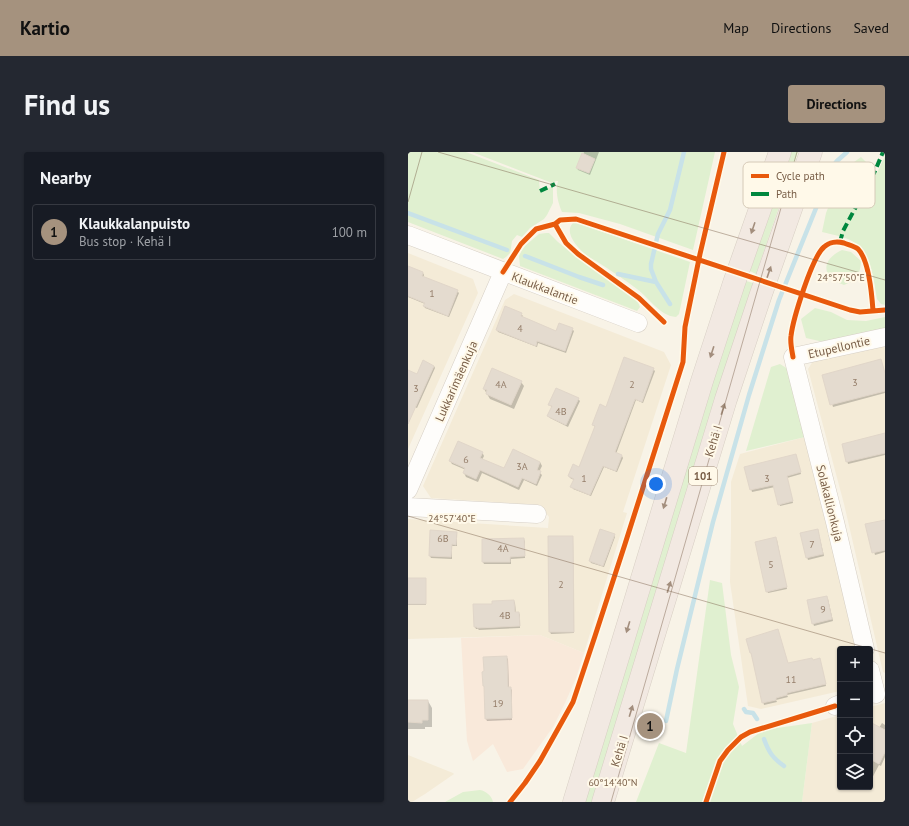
<!DOCTYPE html>
<html lang="en">
<head>
<meta charset="utf-8">
<style>
  :root { --surface:#171b24; --page:#242831; --text:#f1f3f6; --muted:#9ea1a6; --line:#363941; --accent:#a5927e }
  body { margin:0; font-family:"PT Sans",sans-serif; background:var(--page); color:var(--text) }
  .controls { position:absolute; right:12px; bottom:12px; display:grid; overflow:hidden; border-radius:4px; box-shadow:0 1px 3px #0004 }
  .controls button { width:36px; height:36px; display:grid; place-items:center; padding:0; border:0; border-bottom:1px solid var(--line); background:var(--surface); color:var(--text); font:20px sans-serif }
  .you { position:absolute; left:248px; top:332px; width:14px; height:14px; margin:-10px; border:3px solid #fff; border-radius:50%; background:#1a73e8; box-shadow:0 0 0 6px #1a73e833 }
  .badge { display:grid; place-items:center; width:26px; height:26px; border-radius:50%; background:var(--accent); color:#111; font-size:13px; font-weight:700 }
  .pin { position:absolute; translate:-50% -50%; border:2px solid #fff; box-shadow:0 1px 4px #0006 }
  .list { margin:0; padding:0; list-style:none }
  h2 { display:flex; justify-content:space-between; align-items:center; height:52px; margin:0; padding:0 16px; font-size:17px }
  h2 small { font-size:13px; font-weight:400; color:var(--muted) }
  .list li { display:grid; grid-template-columns:26px 1fr auto; gap:12px; align-items:center; box-sizing:border-box; height:56px; margin:0 8px 8px; padding:0 8px; border:1px solid var(--line); border-radius:4px }
  .list b { display:block; font-size:15px; white-space:nowrap }
  .list p { margin:0; font-size:13px; white-space:nowrap; color:var(--muted) }
  .list em { font-size:13px; font-style:normal; color:var(--muted) }
  .icon { flex:none; width:22px; height:22px; fill:none; stroke:currentColor; stroke-width:2; stroke-linecap:round; stroke-linejoin:round }
  .map { position:relative; flex:none; width:477px; height:650px; overflow:hidden; border-radius:4px }
  header { display:flex; align-items:center; gap:24px; box-sizing:border-box; height:56px; padding:0 20px; background:var(--accent); color:#111 }
  header strong { font-size:19px }
  nav { display:flex; gap:22px; margin-inline-start:auto; font-size:14px }
  .intro { display:flex; align-items:center; justify-content:space-between; box-sizing:border-box; height:96px; padding:0 24px }
  h1 { margin:0; font-size:28px }
  .button { padding:10px 18px; border-radius:4px; background:var(--accent); color:#111; font-size:14px; font-weight:700 }
  main { display:flex; gap:24px; padding:0 24px }
  aside { flex:1; background:var(--surface); border-radius:4px; box-shadow:0 1px 3px #0004 }
  .map>svg:first-child { display:block }
</style>
</head>
<body>
<header>
<strong>Kartio</strong>
<nav><a>Map</a><a>Directions</a><a>Saved</a></nav>
</header>
<div class="intro"><h1>Find us</h1><a class="button">Directions</a></div>
<main>
<aside>
<h2>Nearby<small></small></h2>
<ul class="list">
<li><span class="badge">1</span><div><b>Klaukkalanpuisto</b><p>Bus stop · Kehä I</p></div><em>100 m</em></li>
</ul>
</aside>
<div class="map">
<svg width="477" height="650" viewBox="0 0 477 650">
  <rect width="100%" height="100%" fill="#f8f3e7"/>
  <path fill="#f4ebd7" d="M0 101 65 127 70 141 0 297Z
    M106 142 256 200 263 213 215 360 219 361 176 501 132 483 0 487V367L140 376 141 365 132 353 23 346 15 334 97 148Z
    M477 191V521L475 520 436 352 400 217 407 206Z
    M397 285 416 359 449 497H432V539L353 557 340 554 322 430 323 380V330L332 302Z
    M477 551V650H394L404 571 432 563V635H462V555Z
    M0 603 45 621 46 622 17 642 4 650H0Z"/>
  <path fill="#f9e9da" d="M132 483 176 501 168 526 157 551 145 575 115 617 99 620 85 592 65 609 59 589 53 486Z"/>
  <path fill="#e0f0d0" d="M0 0H58L131 28 132 39H134L145 34V51L139 63 136 67 122 76 114 85 109 83 104 89 103 96 102 101 98 105 95 107 0 70Z
    M64 0H307L285 98 212 72 171 61 154 60C150 51 147 39 150 29H148L144 31Z
    M383 0H390L348 122 342 119Z
    M477 4V153L473 152 469 147C465 126 464 101 444 89 438 85 422 82 414 80L418 61 435 18 453 5 469 21Z
    M166 70 169 71 282 110 271 162 268 165C252 164 241 146 229 137 216 127 202 118 188 109 184 107 179 104 176 101 168 94 155 79 166 70Z
    M138 81H141L150 90 175 110 223 143 230 150 232 155 229 159 112 114 111 104 114 98 118 93 131 82Z
    M434 98 443 100 453 109C452 123 449 128 436 133 432 131 427 130 424 128 412 115 421 104 434 98Z
    M338 129 345 131 311 234 184 650H177L304 233Z
    M407 156 423 160 439 168 458 169 477 165V178L420 191 398 186 393 167Z
    M372 212 380 217 397 285 338 299 363 215Z
    M302 428 314 431 323 503 331 535 325 572 334 594 355 578 404 571 394 650H228L251 591 278 601Z
    M72 638C78 639 84 644 85 650H37L55 640Z"/>
  <path fill="#0003" d="M176 0H191L182 23 170 18 169 16Z
    M0 115 15 121 16 123 15 126 49 139 51 141 41 165 17 156 16 154 17 152 0 145Z
    M113 162 115 164 114 166 149 180 164 177 166 179 158 201 130 191 129 195 90 180 89 178Z
    M473 209 477 222V241L425 255 416 224Z
    M26 214 27 216 9 256 0 252V219L9 223Z
    M245 217 247 219 235 251 228 248 208 302 214 304 215 306 209 320 196 315 183 344 165 337 164 334 166 328 162 326 161 324 171 316 187 275 186 273 199 256Z
    M113 230 116 234 106 257 82 247 76 237Z
    M170 247 172 249 160 275 142 266 140 264 144 256 142 253Z
    M477 282V303L440 312 435 293Z
    M74 300 76 304 74 308 97 318 132 310 134 314 131 320 134 323 129 334 116 328 111 338 74 321 70 330 58 325 56 321 58 318 44 312 42 309Z
    M388 303 393 322 379 326 385 351 372 354 367 335 344 340 337 316Z
    M477 369V400L467 403 459 373Z
    M410 378 416 404 400 408 399 405Z
    M48 380 49 383V394H44V407L23 406 22 404Z
    M206 383 207 385 196 415 183 411 182 409Z
    M164 385 165 387 166 481 143 482 142 480Z
    M116 387 117 390V406L103 407V412H76L75 410Z
    M369 388 379 437 360 441 359 439Z
    M0 427H17L18 429V453H0Z
    M420 447 425 469 406 474 405 471Z
    M106 449 107 451 108 461H111L112 463V476L71 478 70 477H68L67 475 85 452Z
    M343 501 380 512 405 509H412L418 534 379 543 380 545 368 548 369 550 356 553Z
    M98 505 100 507 101 536H102L104 538V568L79 569 78 567 77 535 76 533Z
    M0 549H20L24 556V575H17V577H0Z
    M474 571 477 573V605L473 614 471 613 462 630V576H471Z"/>
  <g fill="none" stroke-linecap="round" stroke-linejoin="round">
    <path stroke="#c8e2e8" stroke-width="4.5" d="M0 61 99 98
      M117 104 171 125 195 133
      M210 122 248 130
      M262 152 248 130 243 117V112L250 82 262 58 276 0
      M336 557 338 560 345 561 349 567
      M258 569 269 517 305 370 341 243 371 148 425 14 429 9 439 0
      M356 587C361 601 365 606 376 614"/>
  </g>
  <path fill="#e4dbcf" stroke="#e1d6c9" d="M174 1 187 7 181 21 168 16Z
    M0 114 15 120 14 124 50 138 40 164 15 154 17 151 0 144Z
    M97 154 114 161 113 164 148 179 151 171 165 176 157 199 129 189 128 194 88 178Z
    M216 205 246 216 234 250 227 247 207 300 214 303 208 319 195 314 182 343 162 335 166 327 160 324 165 312 171 315 187 274 184 273 192 252 198 255Z
    M473 207 477 221V239L422 253 414 223Z
    M15 208 26 214 0 272V218L9 222Z
    M84 216 114 229 103 253 78 242 79 238 75 237Z
    M148 236 171 246 158 273 139 264 144 254 140 253Z
    M477 281V301L438 310 434 292Z
    M50 289 75 300 72 306 96 316 105 297 132 310 129 318 133 319 128 332 114 326 110 335 72 318 68 327 55 321 57 316 41 309Z
    M388 302 393 320 379 324 385 349 370 353 365 333 342 338 336 315Z
    M477 368V398L464 401 457 372Z
    M192 377 207 382 195 414 181 409Z
    M410 377 415 402 398 406 392 381Z
    M22 378 49 380 48 393 44 392 43 405 21 404Z
    M140 384H165L166 480H141Z
    M368 385 379 435 358 440 347 390Z
    M116 386 117 404 102 405V410H74V387Z
    M0 426H18V452H0Z
    M419 444 424 467 404 472 399 448Z
    M106 448 107 460H111L112 474 69 476V475H66L65 452H84V449Z
    M370 477 380 511 404 506 405 508 412 506 418 532 379 541V543L368 546V548L354 551 343 501H342L338 487Z
    M99 504 100 535H103L104 566 77 567 76 534H75L74 520 76 519 75 505Z
    M0 548H20V568H14V571L0 570Z
    M462 570 477 578V600L471 612 462 607Z"/>
  <g fill="none" stroke-linecap="round" stroke-linejoin="round">
    <g stroke="#d6cfc5" stroke-width="19">
      <path id="street" d="M0 83 230 171
        M0 338 95 120
        M0 355 129 362
        M457 497 427 370 385 205 477 185
        M462 518 468 542
        M427 554 432 552"/>
    </g>
    <g stroke="#d7cec3" stroke-width="23">
      <path id="highway" d="M166 650 294 229 326 131 372 0
        M195 650 318 247 353 142 403 0"/>
    </g>
    <use href="#street" stroke="#fefdfb" stroke-width="18"/>
    <use href="#highway" stroke="#f2e9e2" stroke-width="22"/>
    <path stroke="#00873e" stroke-width="4" stroke-dasharray="8 4" stroke-linecap="butt" d="M132 39 147 32
      M432 90 435 79 467 19 475 0"/>
    <g stroke="#fff9e9" stroke-width="8">
      <path id="cycleway" d="M95 120 113 92 128 77 147 72
        M256 170 231 146 170 102 158 91 147 72 152 68 168 67 442 158 452 160 477 158
        M385 205C384 199 382 191 383 184 385 167 404 105 416 95 421 90 429 89 436 91 441 93 446 94 450 97 461 108 464 144 465 159
        M102 650 117 631 132 609 165 550 187 484 217 392 275 210 277 175 292 102 316 0
        M298 650 312 609 320 598 333 585 342 580 427 554"/>
    </g>
    <use href="#cycleway" stroke="#e8590c" stroke-width="5"/>
  </g>
  <defs><path id="oneway-solid" d="M-6-.8H1V-3.2L6.5 0L1 3.2V.8H-6Z"/></defs>
  <g fill="#a38e7d">
    <use href="#oneway-solid" transform="translate(345 76) rotate(109)"/>
    <use href="#oneway-solid" transform="translate(361 120) rotate(-71)"/>
    <use href="#oneway-solid" transform="translate(304 200) rotate(108)"/>
    <use href="#oneway-solid" transform="translate(315 257) rotate(-73)"/>
    <use href="#oneway-solid" transform="translate(257 351) rotate(107)"/>
    <use href="#oneway-solid" transform="translate(261 435) rotate(-73)"/>
    <use href="#oneway-solid" transform="translate(220 475) rotate(107)"/>
    <use href="#oneway-solid" transform="translate(223 559) rotate(-73)"/>
  </g>
  <path fill="none" stroke="#785d46" stroke-width="1" stroke-opacity="0.45" d="M30 0 477 128M0 50 14 0M0 364 477 501M203 650 389 0"/>
  <g text-anchor="middle" dominant-baseline="central" stroke-width="4" stroke-linejoin="round" paint-order="stroke">
    <g font-size="10" fill="#957e6a">
      <text x="24" y="141">1</text>
      <text x="112" y="176">4</text>
      <text x="447" y="230">3</text>
      <text x="93" y="232">4A</text>
      <text x="224" y="232">2</text>
      <text x="8" y="236">3</text>
      <text x="153" y="259">4B</text>
      <text x="58" y="307">6</text>
      <text x="114" y="314">3A</text>
      <text x="176" y="326">1</text>
      <text x="359" y="326">3</text>
      <text x="35" y="386">6B</text>
      <text x="404" y="392">7</text>
      <text x="95" y="396">4A</text>
      <text x="363" y="412">5</text>
      <text x="153" y="432">2</text>
      <text x="415" y="457">9</text>
      <text x="97" y="463">4B</text>
      <text x="383" y="527">11</text>
      <text x="90" y="551">19</text>
    </g>
    <rect fill="#fff9e9" stroke="#a08c77" stroke-width="1" x="281" y="315" width="28" height="18" rx="3"/>
    <g font-size="11" font-weight="bold" fill="#785d46">
      <text x="295" y="324">101</text>
    </g>
    <g font-size="12" fill="#785d46" stroke="#fff9e9">
      <text transform="translate(137 136) rotate(21)">Klaukkalantie</text>
      <text transform="translate(431 195) rotate(-13)">Etupellontie</text>
      <text transform="translate(48 229) rotate(-66)">Lukkarimäenkuja</text>
      <text transform="translate(305 289) rotate(-73)">Kehä I</text>
      <text transform="translate(422 351) rotate(76)">Solakallionkuja</text>
      <text transform="translate(211 599) rotate(-73)">Kehä I</text>
    </g>
  </g>
  <rect x="335" y="10" width="132" height="46" rx="6" fill="#fff9e9" stroke="#d6cab8" stroke-width="1"/>
  <rect x="343" y="22" width="18" height="4" fill="#e8590c"/>
  <rect x="343" y="40" width="18" height="4" fill="#00873e"/>
  <g font-size="11" fill="#785d46">
    <text x="368" y="28">Cycle path</text>
    <text x="368" y="46">Path</text>
  </g>
  <g font-size="10" text-anchor="middle" fill="#785d46" stroke="#fff9e9" stroke-width="4" stroke-linejoin="round" paint-order="stroke">
    <text x="433" y="129">24°57'50"E</text>
    <text x="44" y="370">24°57'40"E</text>
    <text x="205" y="634">60°14'40"N</text>
  </g>
</svg>
<div class="controls">
<button>+</button>
<button>−</button>
<button><svg class="icon" aria-label="locate" viewBox="0 0 24 24"><circle cx="12" cy="12" r="6"/><path d="M12 2v4M12 18v4M2 12h4M18 12h4"/></svg></button>
<button><svg class="icon" aria-label="layers" viewBox="0 0 24 24"><path d="M12 4l9 5-9 5-9-5zM3 14l9 5 9-5"/></svg></button>
</div>
<div class="you"></div>
<div class="pin badge" style="left:242px;top:574px">1</div>
</div>
</main>
</body>
</html>
